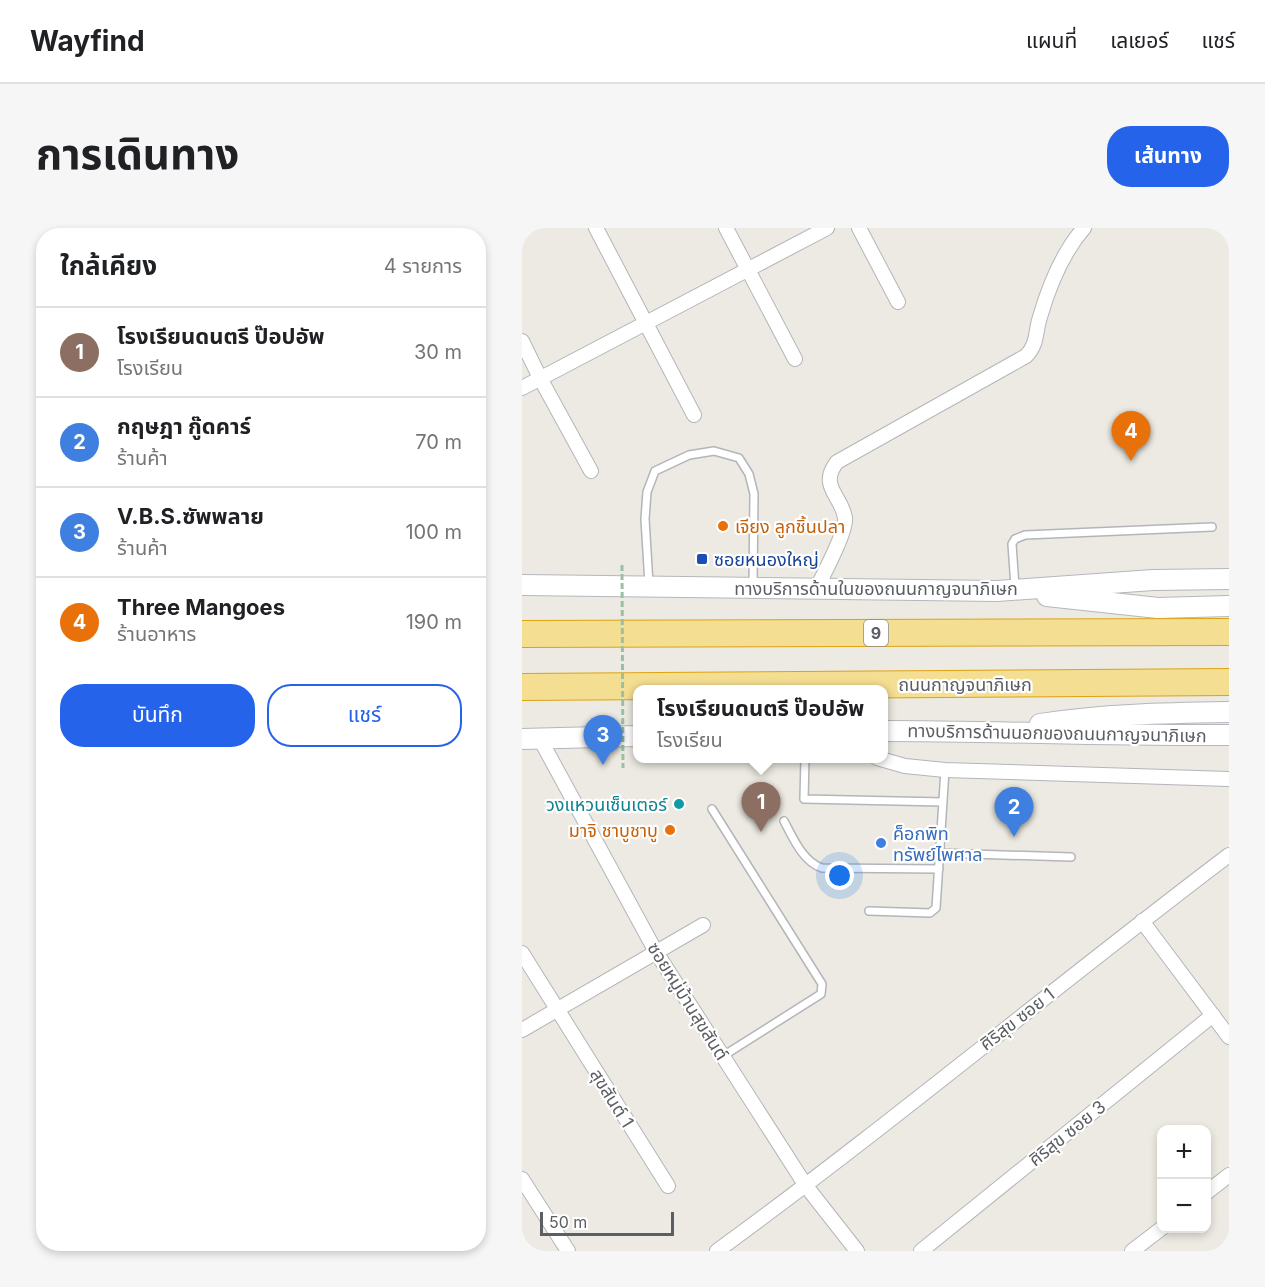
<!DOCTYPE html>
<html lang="th">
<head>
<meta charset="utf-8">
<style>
  :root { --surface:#fff; --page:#f6f6f6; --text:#202124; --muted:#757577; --line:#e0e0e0; --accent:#2563eb }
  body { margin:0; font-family:Inter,"Noto Sans Thai",sans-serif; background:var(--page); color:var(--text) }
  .controls { position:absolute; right:18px; bottom:18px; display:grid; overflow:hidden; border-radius:12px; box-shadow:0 3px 9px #0003 }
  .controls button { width:54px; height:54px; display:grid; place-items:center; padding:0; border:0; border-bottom:2px solid var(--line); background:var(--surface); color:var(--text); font:30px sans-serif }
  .scale { position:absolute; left:18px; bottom:15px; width:134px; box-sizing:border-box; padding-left:6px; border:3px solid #5b5e62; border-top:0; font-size:16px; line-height:21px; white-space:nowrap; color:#5b5e62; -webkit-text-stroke:4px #fff; paint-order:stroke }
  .you { position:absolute; left:318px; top:648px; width:21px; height:21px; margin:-15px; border:4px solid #fff; border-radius:50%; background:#1a73e8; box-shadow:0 0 0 9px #1a73e833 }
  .badge { display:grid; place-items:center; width:39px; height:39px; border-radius:50%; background:var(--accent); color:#fff; font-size:20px; font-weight:700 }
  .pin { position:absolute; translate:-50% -50px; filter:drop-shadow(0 2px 3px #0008) }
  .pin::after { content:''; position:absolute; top:32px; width:21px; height:18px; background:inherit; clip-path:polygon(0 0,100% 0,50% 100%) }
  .popup { position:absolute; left:111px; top:457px; width:255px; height:78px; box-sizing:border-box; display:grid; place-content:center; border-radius:12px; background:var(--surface); filter:drop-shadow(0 2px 4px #0005); font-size:20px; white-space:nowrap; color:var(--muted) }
  .popup b { font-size:22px; color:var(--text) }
  .popup::after { content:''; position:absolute; left:50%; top:100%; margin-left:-12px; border:12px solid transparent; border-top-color:var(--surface) }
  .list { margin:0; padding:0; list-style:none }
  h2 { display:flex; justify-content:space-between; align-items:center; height:78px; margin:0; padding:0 24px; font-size:26px }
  h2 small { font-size:20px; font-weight:400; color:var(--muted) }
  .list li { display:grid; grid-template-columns:39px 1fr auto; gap:18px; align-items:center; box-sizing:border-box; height:90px; padding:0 24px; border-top:2px solid var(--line) }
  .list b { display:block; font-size:22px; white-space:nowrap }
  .list p { margin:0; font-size:20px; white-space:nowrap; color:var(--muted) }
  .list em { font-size:20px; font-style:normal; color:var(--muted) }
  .actions { display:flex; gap:12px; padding:18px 24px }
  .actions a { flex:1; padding:14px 0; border:2px solid var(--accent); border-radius:24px; text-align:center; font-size:21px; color:var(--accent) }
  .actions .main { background:var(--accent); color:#fff }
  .map { position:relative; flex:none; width:707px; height:1023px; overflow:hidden; border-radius:24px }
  header { display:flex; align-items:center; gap:36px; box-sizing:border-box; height:84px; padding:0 30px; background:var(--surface); border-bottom:2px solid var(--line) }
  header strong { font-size:28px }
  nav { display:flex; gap:33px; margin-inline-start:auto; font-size:21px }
  .intro { display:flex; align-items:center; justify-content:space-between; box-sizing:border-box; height:144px; padding:0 36px }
  h1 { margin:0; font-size:42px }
  .button { padding:15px 27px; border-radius:24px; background:var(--accent); color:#fff; font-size:21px; font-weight:700 }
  main { display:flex; gap:36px; padding:0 36px }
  aside { flex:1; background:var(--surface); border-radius:24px; box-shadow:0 3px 9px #0003 }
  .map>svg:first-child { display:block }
</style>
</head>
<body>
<header>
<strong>Wayfind</strong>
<nav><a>แผนที่</a><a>เลเยอร์</a><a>แชร์</a></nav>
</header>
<div class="intro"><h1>การเดินทาง</h1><a class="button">เส้นทาง</a></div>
<main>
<aside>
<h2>ใกล้เคียง<small>4 รายการ</small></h2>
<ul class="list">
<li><span class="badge" style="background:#8d6e63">1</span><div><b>โรงเรียนดนตรี ป๊อปอัพ</b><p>โรงเรียน</p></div><em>30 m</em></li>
<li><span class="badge" style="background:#3f7fe0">2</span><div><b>กฤษฎา กู๊ดคาร์</b><p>ร้านค้า</p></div><em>70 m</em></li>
<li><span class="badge" style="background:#3f7fe0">3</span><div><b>V.B.S.ซัพพลาย</b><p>ร้านค้า</p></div><em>100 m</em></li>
<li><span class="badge" style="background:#e8710a">4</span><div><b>Three Mangoes</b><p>ร้านอาหาร</p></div><em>190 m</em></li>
</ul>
<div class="actions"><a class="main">บันทึก</a><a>แชร์</a></div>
</aside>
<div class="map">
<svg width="707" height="1023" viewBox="0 0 707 1023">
  <rect width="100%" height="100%" fill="#eceae2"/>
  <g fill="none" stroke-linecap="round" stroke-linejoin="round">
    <g stroke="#b3b5b9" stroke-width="10">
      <path id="lane" d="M127 356 123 291 125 264 133 243 167 227 192 223 217 230 227 246 232 266 231 357
        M493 359 490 316 493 311 503 307 690 299
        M283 530 282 571 421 574
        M190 581 300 756 299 766 201 828
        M262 593C271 610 281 634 300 640L417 641
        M418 625 549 629
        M347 683 408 685 414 680 423 542"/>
    </g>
    <g stroke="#b3b5b9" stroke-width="16">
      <path id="street" d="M74 0 172 187
        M204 0 273 131
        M337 0 376 74
        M0 113 18 150 69 243
        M0 160 305 0
        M295 360C301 347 325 303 323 290 320 268 296 258 315 234L504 128C516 116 513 104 518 89 527 58 541 24 562 0
        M18 511 134 724 284 958 335 1023
        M355 530 383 538 423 542 707 551
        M620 693 707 809
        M0 725 146 958
        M0 802 181 697
        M0 951 46 1023
        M684 965 707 947
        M195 1023C369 896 535 757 707 627
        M399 1023 691 787
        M610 1023 640 1000"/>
    </g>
    <g stroke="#b4b7bc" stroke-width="22">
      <path id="secondary" d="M0 357 475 363 631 352 707 351
        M525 368 636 380 707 378
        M518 496C581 486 644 485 707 484
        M362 503C477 503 592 508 707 507
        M0 511 116 508"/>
    </g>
    <g stroke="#dda312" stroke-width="28">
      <path id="highway" d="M0 406 707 404
        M0 459 707 454"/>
    </g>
    <use href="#lane" stroke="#fff" stroke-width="7"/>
    <use href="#street" stroke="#fff" stroke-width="14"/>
    <use href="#secondary" stroke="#fff" stroke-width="20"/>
    <use href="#highway" stroke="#f4de91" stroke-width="26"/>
    <path stroke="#99c0a5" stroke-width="3" stroke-dasharray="6 3" stroke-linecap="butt" d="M100 337 101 540"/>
  </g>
  <g fill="#e8710a" stroke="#fff" stroke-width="2">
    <circle cx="201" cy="298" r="6"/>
    <circle cx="148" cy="602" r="6"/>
  </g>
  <rect fill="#1a4fb4" stroke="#fff" stroke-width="2" x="174" y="325" width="12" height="12" rx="3"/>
  <circle fill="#0f9aa8" stroke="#fff" stroke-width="2" cx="157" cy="576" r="6"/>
  <circle fill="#3f7fe0" stroke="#fff" stroke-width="2" cx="359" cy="615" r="6"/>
  <g text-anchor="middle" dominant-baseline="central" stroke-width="4.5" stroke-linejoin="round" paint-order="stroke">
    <rect fill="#fff" stroke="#8c8e91" stroke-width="1.5" x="342" y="392" width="24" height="26" rx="4.5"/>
    <g font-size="16" font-weight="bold" fill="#5b5e62">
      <text x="354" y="405">9</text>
    </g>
    <g font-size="18" fill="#c56008" stroke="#fff" text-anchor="start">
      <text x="213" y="298">เจียง ลูกชิ้นปลา</text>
      <text x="136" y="602" text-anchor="end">มาจิ ชาบูชาบู</text>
    </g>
    <g font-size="18" fill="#164399" stroke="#fff" text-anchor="start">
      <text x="192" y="331">ซอยหนองใหญ่</text>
    </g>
    <g font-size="18" fill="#5b5e62" stroke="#fff">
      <text x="354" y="360">ทางบริการด้านในของถนนกาญจนาภิเษก</text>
      <text x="443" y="456">ถนนกาญจนาภิเษก</text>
      <text transform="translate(535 505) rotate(1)">ทางบริการด้านนอกของถนนกาญจนาภิเษก</text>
      <text transform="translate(166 773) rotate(58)">ซอยหมู่บ้านสุขสันต์</text>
      <text transform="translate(495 791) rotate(-38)">ศิริสุข ซอย 1</text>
      <text transform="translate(90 870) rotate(58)">สุขสันต์ 1</text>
      <text transform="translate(545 905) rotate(-39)">ศิริสุข ซอย 3</text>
    </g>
    <g font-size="18" fill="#0d838f" stroke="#fff" text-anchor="end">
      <text x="145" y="576">วงแหวนเซ็นเตอร์</text>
    </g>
    <g font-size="18" fill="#366cbe" stroke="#fff" text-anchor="start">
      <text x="371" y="605">ค็อกพิท<tspan x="371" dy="21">ทรัพย์ไพศาล</tspan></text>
    </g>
  </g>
</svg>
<div class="controls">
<button>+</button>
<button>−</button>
</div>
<div class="scale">50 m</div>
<div class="you"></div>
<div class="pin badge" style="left:239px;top:604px;background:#8d6e63">1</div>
<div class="popup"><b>โรงเรียนดนตรี ป๊อปอัพ</b>โรงเรียน</div>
<div class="pin badge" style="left:492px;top:609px;background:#3f7fe0">2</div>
<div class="pin badge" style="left:81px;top:537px;background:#3f7fe0">3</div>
<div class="pin badge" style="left:609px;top:233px;background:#e8710a">4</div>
</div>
</main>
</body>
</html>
